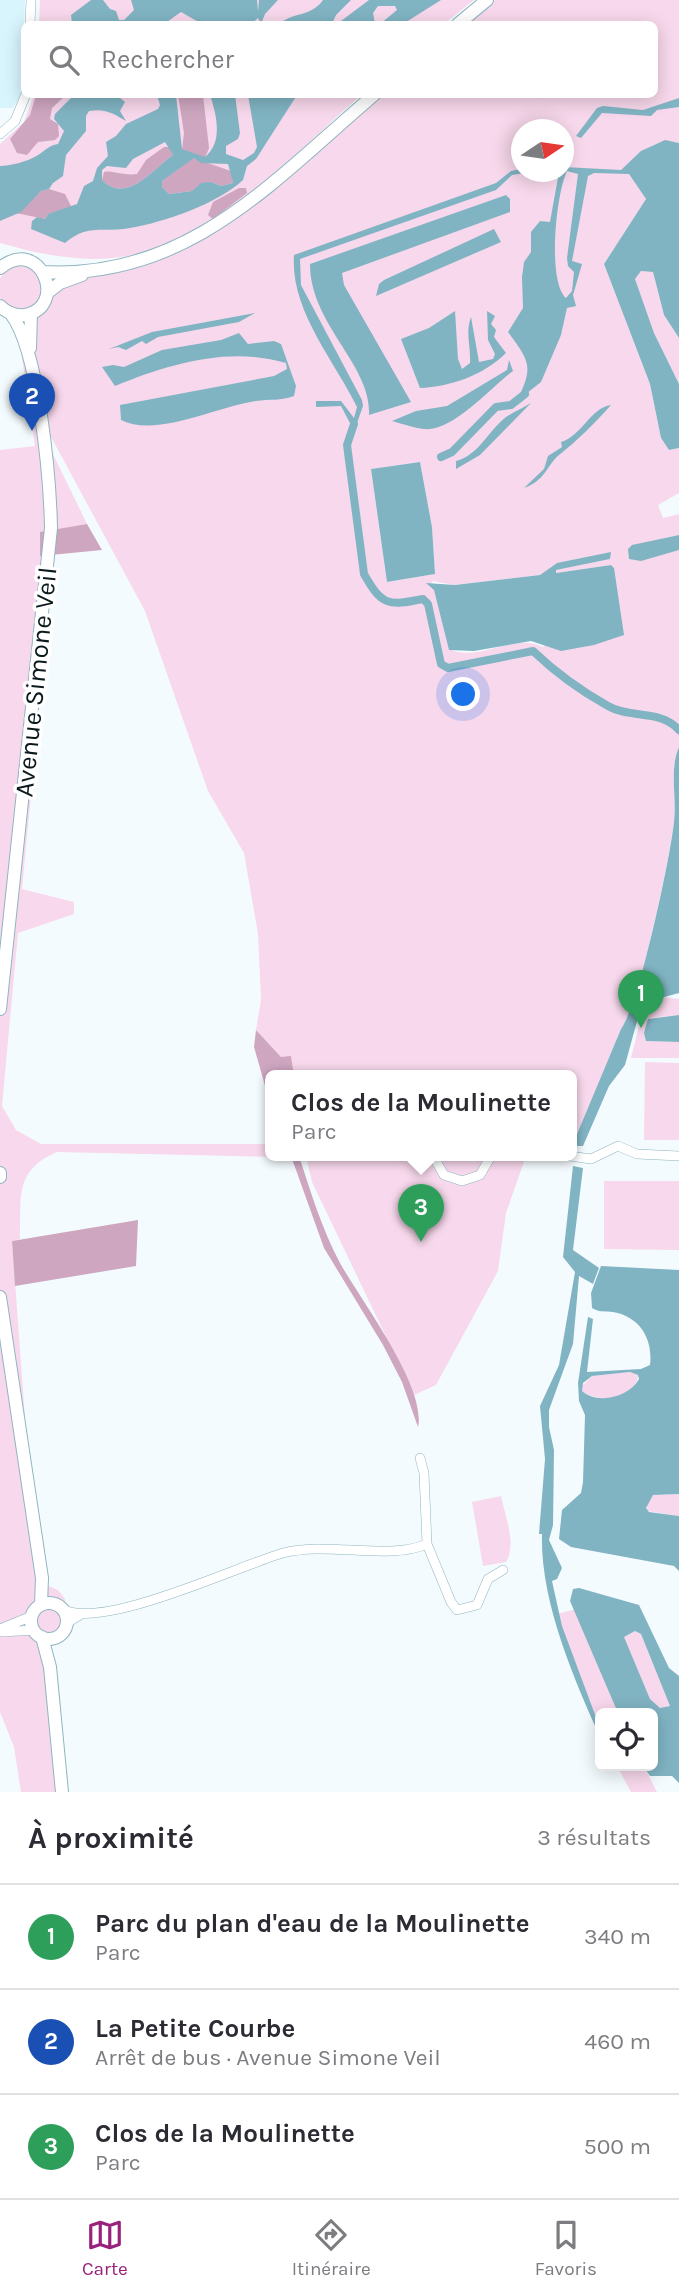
<!DOCTYPE html>
<html lang="fr">
<head>
<meta charset="utf-8">
<style>
  :root { --surface:#fff; --page:#f2f2f3; --text:#2b2b33; --muted:#7c7c81; --line:#e1e1e2; --accent:#98217b }
  body { margin:0; font-family:Karla,sans-serif; background:var(--page); color:var(--text) }
  .controls { position:absolute; right:21px; bottom:21px; display:grid; overflow:hidden; border-radius:10px; box-shadow:0 4px 18px #0003 }
  .controls button { width:63px; height:63px; display:grid; place-items:center; padding:0; border:0; border-bottom:2px solid var(--line); background:var(--surface); color:var(--text); font:35px sans-serif }
  .compass { position:absolute; left:511px; top:119px; width:63px; height:63px; border-radius:50%; background:var(--surface); box-shadow:0 4px 18px #0003; rotate:77deg }
  .you { position:absolute; left:464px; top:695px; width:24px; height:24px; margin:-18px; border:5px solid #fff; border-radius:50%; background:#1a73e8; box-shadow:0 0 0 10px #1a73e833 }
  .badge { display:grid; place-items:center; width:46px; height:46px; border-radius:50%; background:var(--accent); color:#fff; font-size:23px; font-weight:700 }
  .pin { position:absolute; translate:-50% -58px; filter:drop-shadow(0 2px 4px #0008) }
  .pin::after { content:''; position:absolute; top:37px; width:24px; height:21px; background:inherit; clip-path:polygon(0 0,100% 0,50% 100%) }
  .popup { position:absolute; left:265px; top:1070px; width:312px; height:91px; box-sizing:border-box; display:grid; place-content:center; border-radius:10px; background:var(--surface); filter:drop-shadow(0 2px 5px #0005); font-size:23px; white-space:nowrap; color:var(--muted) }
  .popup b { font-size:26px; color:var(--text) }
  .popup::after { content:''; position:absolute; left:50%; top:100%; margin-left:-14px; border:14px solid transparent; border-top-color:var(--surface) }
  .list { margin:0; padding:0; list-style:none }
  h2 { display:flex; justify-content:space-between; align-items:center; height:91px; margin:0; padding:0 28px; font-size:30px }
  h2 small { font-size:23px; font-weight:400; color:var(--muted) }
  .list li { display:grid; grid-template-columns:46px 1fr auto; gap:21px; align-items:center; box-sizing:border-box; height:105px; padding:0 28px; border-top:2px solid var(--line) }
  .list b { display:block; font-size:26px; white-space:nowrap }
  .list p { margin:0; font-size:23px; white-space:nowrap; color:var(--muted) }
  .list em { font-size:23px; font-style:normal; color:var(--muted) }
  .icon { flex:none; width:38px; height:38px; fill:none; stroke:currentColor; stroke-width:2; stroke-linecap:round; stroke-linejoin:round }
  .map { position:relative; flex:none; width:679px; height:1792px; overflow:hidden }
  .search { position:absolute; background:var(--surface); box-shadow:0 4px 18px #0003; left:21px; right:21px; top:21px; height:77px; display:flex; align-items:center; gap:18px; box-sizing:border-box; padding:0 24px; border-radius:10px; color:var(--muted); font-size:26px }
  .sheet { height:406px; background:var(--surface) }
  nav { display:flex; justify-content:space-around; align-items:center; box-sizing:border-box; height:98px; border-top:2px solid var(--line); background:var(--surface); font-size:19px; color:var(--muted) }
  nav a { display:grid; justify-items:center; gap:4px }
  nav .on { color:var(--accent) }
  .map>svg:first-child { display:block }
</style>
</head>
<body>
<div class="map">
<svg width="679" height="1792" viewBox="0 0 679 1792">
  <rect width="100%" height="100%" fill="#f4fbfe"/>
  <path fill="#d8f4fc" d="M0 0H25L21 97 12 108H0Z"/>
  <path fill="#f8d8ec" fill-rule="evenodd" d="M40 0H474L444 24H39Z
    M495 0H679V143C650 137 645 153 628 172L646 199 604 264 650 384 661 438 669 450 679 448V493L658 505 663 518 679 514V535L630 546 646 559 679 550V747C669 770 677 797 674 822 669 859 640 1004 621 1029L572 1146V1076H294L291 1057H281L256 1030 261 1000 258 934 244 853 208 791 145 611 50 435V448L87 524 40 533 54 556 22 889 74 902V914L18 933 2 1106 16 1130 41 1144H270V1156L279 1157 57 1152C13 1171 22 1198 20 1239L12 1241 37 1581 58 1590 65 1599 67 1610 63 1632 51 1647 46 1671 64 1792H21L14 1747 0 1712V450L35 446 22 358 23 324 33 318 55 282 153 263 189 248 248 208 383 95 654 94V24H466ZM522 130H564V172H522ZM420 462 432 527 435 574 387 582 371 469ZM610 559 555 570 556 573 611 565 543 647C514 632 479 663 449 649L432 581 455 585 540 575 557 563Z
    M34 95H361C295 153 212 244 121 257 80 263 39 254 0 243V144L24 122Z
    M-2 288a22 22 0 1 1 44 0a22 22 0 1 1-44 0Z
    M641 271 653 272 664 315 679 338V384L654 333 637 285 635 279Z
    M662 997 679 999V1015L650 1018 647 1041 679 1042V1058H631L645 1002Z
    M645 1062 679 1063V1140H644Z
    M306 1156H526L506 1213 498 1271 436 1385 414 1395 312 1182Z
    M604 1181H679V1250L604 1249Z
    M630 1372 638 1375C637 1399 597 1404 582 1391V1386L592 1376Z
    M679 1494V1516L647 1511V1501L653 1495Z
    M501 1496C505 1515 517 1545 506 1562L483 1566 472 1502Z
    M576 1609 618 1713H600V1734L557 1614Z
    M635 1631 641 1634 670 1706 660 1708 650 1699 623 1637Z
    M617 1766H644L657 1792H631Z"/>
  <path fill="#cea6c0" d="M36 95H66L52 108 50 119 58 124 59 136 55 140 38 142 27 155 17 153 10 139 30 115Z
    M178 95H203L209 148 205 158 182 150 184 133Z
    M164 147H169L173 155C153 169 127 205 102 180L104 172C111 170 124 176 137 174L146 160Z
    M193 158 231 171 233 183 221 186 211 182 192 191 169 194 162 187V181Z
    M239 188H246L247 193 213 219 208 215 213 202Z
    M49 189 65 194 72 208 48 214 45 219 16 213 41 191Z
    M87 524 102 550 40 556V532Z
    M256 1030 281 1057 291 1056 294 1076H270V1103L254 1047Z
    M291 1156H299C311 1193 322 1229 340 1263 360 1299 427 1387 418 1427L402 1382 383 1345 324 1248Z
    M138 1220 136 1266 15 1286 12 1241Z"/>
  <path fill="#81b4c3" fill-rule="evenodd" d="M91 0H103L110 9 116 11 119 20H124L134 10 131 0H257L258 11 259 0H278L265 14 261 24 258 18 251 24H202L181 12 164 24H72L71 15Z
    M323 0H351L336 15 332 24H279C293 12 311 17 323 0Z
    M369 0H441L403 24H380L397 10 395 6H378L373 13 375 24H337Z
    M74 95H131L119 97 125 102 120 111 126 121C114 114 106 108 89 111L86 116V131L66 155 63 176 53 183 49 189 41 191 21 212 0 221V166C9 166 27 162 38 155 46 150 48 146 58 144L64 131 54 119 55 114Z
    M157 95H176L182 149 205 157C223 142 217 116 210 95H235L240 133 238 139 226 146V154L243 160 254 153 257 147 248 95H297L256 159 247 166 243 180C217 204 165 222 130 228 103 233 88 223 65 243L31 229 32 221 37 217 45 219 48 214 77 204 84 186 93 181 97 168 108 156 106 142 116 136 126 124 158 109 160 105ZM165 142 173 155C153 169 127 205 102 180V170L107 166 126 168 133 159ZM194 158 201 163 228 164 233 183 221 186 211 182 201 183 192 191 169 194 162 187V181Z
    M679 98V107L657 110 651 116 602 113 581 138 576 136 597 108 603 106 643 110Z
    M665 140 679 143V338L664 315 653 272 641 271 635 279 654 333 679 384V448L669 450 661 438 650 384 604 264 646 199 629 174 594 173 588 176 572 261 582 264 573 295 576 306 567 308 561 335 541 382 517 401C533 367 531 363 508 332L523 308 522 277 524 262 531 252V232L540 221 550 222 559 172H564V167L621 170 641 151ZM567 171 578 174 567 258 568 266 574 272 572 291 566 298C547 281 556 194 567 171Z
    M521 169 522 172H532L512 175 496 190 300 259 301 285 362 400 363 406 350 443 351 425 341 406 316 407V401H341L354 418 357 407C334 360 290 310 294 255L496 183 511 171Z
    M506 195 510 199V212L342 273 344 285 411 402 369 415C372 365 310 325 310 264Z
    M494 229 501 242 376 296 379 284 384 280Z
    M455 311 458 359 462 369 470 363C471 346 465 333 471 317L479 362 493 359 495 354 488 340 487 311 495 316 491 324 496 330 494 337 506 353C484 375 450 387 420 388L401 339 429 328Z
    M255 313 239 322 158 337 146 344 142 341 126 350 118 347 109 349 152 332Z
    M239 333 248 344 274 341 281 344 296 386 294 396C282 401 269 399 256 401 218 406 157 438 121 420L120 405 274 376 287 369 286 363C229 346 169 364 115 386L102 367 113 365 124 367 162 350 221 340Z
    M509 360 513 371C490 388 453 432 424 429 414 428 403 424 392 421L416 411 447 406 507 370Z
    M531 403 480 455 456 469V461C479 455 488 431 506 417 513 412 523 408 531 403Z
    M611 405C595 423 578 440 559 455 546 466 546 480 524 488L544 469 548 456 562 447 561 442C582 436 590 408 611 405Z
    M420 462 432 527 435 574 387 582 371 469Z
    M679 535V550L641 561 629 559 628 549 632 545Z
    M611 552 610 559 556 570V573L611 565 614 568 624 635 594 645 561 651 531 641 474 651 449 650 434 590 426 583 455 585 540 575 557 563Z
    M679 747V993L642 1003 625 1065 609 1086 583 1146H572L621 1029C639 1005 670 859 674 822 677 797 669 770 679 747Z
    M679 1015V1042L646 1041 644 1033 648 1019Z
    M573 1166 583 1168 573 1250 599 1268 593 1284 579 1276 573 1344 549 1410V1427L554 1450 553 1525 549 1540 562 1568 557 1579 552 1581 562 1626 600 1728V1737C573 1677 540 1600 542 1534H539L545 1459 540 1406 559 1365 575 1272 563 1257Z
    M601 1266 679 1270V1494L653 1495 646 1508 649 1512 679 1516V1571L674 1566 571 1547 559 1539 562 1510 581 1493 583 1482 585 1415 579 1401 578 1383 588 1317 593 1319 587 1372 641 1369 650 1365C653 1340 641 1317 613 1312 605 1311 600 1313 592 1308L591 1293ZM630 1372 638 1375 639 1379C629 1397 598 1405 582 1391L583 1383 592 1376Z
    M579 1588 639 1605 669 1668 679 1676V1783L672 1776H650L643 1766H653V1713H618L570 1601 573 1589ZM635 1631 641 1634 670 1706 660 1708 650 1699 624 1637Z"/>
  <g fill="none" stroke-linecap="round" stroke-linejoin="round">
    <path stroke="#81b4c3" stroke-width="8" d="M354 424 347 445 364 574C382 606 388 606 423 599L428 604 441 664 448 668 533 651C555 672 581 691 608 706 630 719 660 709 679 730
      M441 457 452 452 496 407 511 405 525 394"/>
    <g stroke="#8fb5bf" stroke-width="10">
      <path id="street" d="M30 24 31 0
        M0 134 15 121 26 94
        M433 1156 444 1175 462 1181 480 1175 491 1156
        M570 1156 591 1159 618 1146 637 1154 679 1156
        M420 1458 424 1473 427 1544 451 1602 457 1610 477 1605 488 1579 503 1570
        M62 1609C102 1631 238 1566 283 1553 328 1541 388 1561 427 1544
        M67 1623 80 1615
        M0 1629 32 1616
        M2 1632 34 1630"/>
    </g>
    <g stroke="#8fb5bf" stroke-width="14">
      <path id="secondary" d="M458 24 487 0
        M0 268C41 235 69 307 25 315 15 316 7 313 0 306
        M43 272C188 280 274 180 375 94
        M47 293 60 283 82 275
        M30 348 31 313
        M0 1009 51 528C50 480 39 350 11 314
        M0 1173V1177
        M0 1297 42 1578 41 1605
        M31 1621a18 18 0 1 1 36 0a18 18 0 1 1-36 0Z
        M42 1637 50 1667 62 1792"/>
    </g>
    <use href="#street" stroke="#fff" stroke-width="9"/>
    <use href="#secondary" stroke="#fff" stroke-width="12"/>
  </g>
  <g text-anchor="middle" dominant-baseline="central" stroke-width="7" stroke-linejoin="round" paint-order="stroke">
    <g font-size="26" fill="#0a191d" stroke="#fff">
      <text transform="translate(36 682) rotate(-84)">Avenue Simone Veil</text>
    </g>
  </g>
</svg>
<div class="controls">
<button><svg class="icon" aria-label="locate" viewBox="0 0 24 24"><circle cx="12" cy="12" r="6"/><path d="M12 2v4M12 18v4M2 12h4M18 12h4"/></svg></button>
</div>
<svg class="compass" viewBox="-18 -18 36 36"><path d="M0-13l5 13h-10z" fill="#e53935"/><path d="M0 13l5-13h-10z" fill="#7c7c81"/></svg>
<div class="you"></div>
<div class="pin badge" style="left:641px;top:1028px;background:#2e9e5b">1</div>
<div class="pin badge" style="left:32px;top:431px;background:#1a4fb4">2</div>
<div class="pin badge" style="left:421px;top:1242px;background:#2e9e5b">3</div>
<div class="popup"><b>Clos de la Moulinette</b>Parc</div>
<div class="search"><svg class="icon" aria-label="search" viewBox="0 0 24 24"><circle cx="10" cy="10" r="6"/><path d="M15 15l6 6"/></svg>Rechercher</div>
</div>
<section class="sheet">
<h2>À proximité<small>3 résultats</small></h2>
<ul class="list">
<li><span class="badge" style="background:#2e9e5b">1</span><div><b>Parc du plan d'eau de la Moulinette</b><p>Parc</p></div><em>340 m</em></li>
<li><span class="badge" style="background:#1a4fb4">2</span><div><b>La Petite Courbe</b><p>Arrêt de bus · Avenue Simone Veil</p></div><em>460 m</em></li>
<li><span class="badge" style="background:#2e9e5b">3</span><div><b>Clos de la Moulinette</b><p>Parc</p></div><em>500 m</em></li>
</ul>
</section>
<nav>
<a class="on"><svg class="icon" aria-label="map" viewBox="0 0 24 24"><path d="M3 6l6-2 6 2 6-2v14l-6 2-6-2-6 2zM9 4v14M15 6v14"/></svg>Carte</a>
<a><svg class="icon" aria-label="directions" viewBox="0 0 24 24"><path d="M12 3l9 9-9 9-9-9zM9 14v-3h6M13 9l2 2-2 2"/></svg>Itinéraire</a>
<a><svg class="icon" aria-label="saved" viewBox="0 0 24 24"><path d="M7 4h10v16l-5-4-5 4z"/></svg>Favoris</a>
</nav>
</body>
</html>
